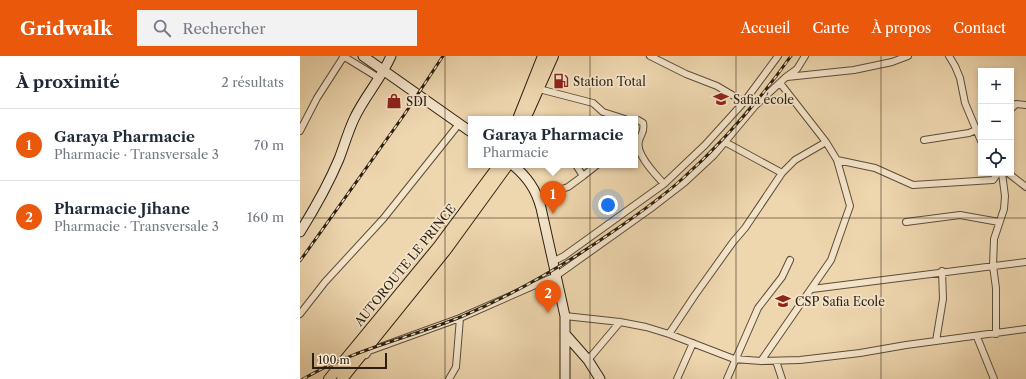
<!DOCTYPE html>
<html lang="fr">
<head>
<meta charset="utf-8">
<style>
  :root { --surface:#fff; --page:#f2f2f3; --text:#1f2937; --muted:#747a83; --line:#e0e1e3; --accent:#ea580c }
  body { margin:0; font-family:"Libre Caslon Text",serif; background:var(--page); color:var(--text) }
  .controls { position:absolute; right:12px; top:12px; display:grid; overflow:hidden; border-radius:0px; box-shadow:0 2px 6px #0003 }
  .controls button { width:36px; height:36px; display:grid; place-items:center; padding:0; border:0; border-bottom:1px solid var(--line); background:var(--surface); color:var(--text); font:20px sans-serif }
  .scale { position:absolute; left:12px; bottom:10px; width:75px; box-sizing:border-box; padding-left:4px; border:2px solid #2a1f11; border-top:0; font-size:11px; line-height:14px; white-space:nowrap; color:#2a1f11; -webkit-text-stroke:3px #f4e4ca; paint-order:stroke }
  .you { position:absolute; left:308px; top:149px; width:14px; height:14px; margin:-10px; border:3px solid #fff; border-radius:50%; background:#1a73e8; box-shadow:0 0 0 6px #1a73e833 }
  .badge { display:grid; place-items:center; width:26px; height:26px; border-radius:50%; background:var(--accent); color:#fff; font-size:13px; font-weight:700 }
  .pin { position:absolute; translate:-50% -33px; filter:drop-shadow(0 1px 2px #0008) }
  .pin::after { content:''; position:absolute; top:21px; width:14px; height:12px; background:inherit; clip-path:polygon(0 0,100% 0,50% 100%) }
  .popup { position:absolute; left:168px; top:60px; width:170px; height:52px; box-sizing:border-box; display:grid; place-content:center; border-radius:0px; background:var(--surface); filter:drop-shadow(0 1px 3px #0005); font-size:13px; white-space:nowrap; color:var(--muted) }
  .popup b { font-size:15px; color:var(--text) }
  .popup::after { content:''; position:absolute; left:50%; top:100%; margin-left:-8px; border:8px solid transparent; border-top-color:var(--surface) }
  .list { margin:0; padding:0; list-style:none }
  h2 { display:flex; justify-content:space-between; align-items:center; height:52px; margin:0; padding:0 16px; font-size:17px }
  h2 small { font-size:13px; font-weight:400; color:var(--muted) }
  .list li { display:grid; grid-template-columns:26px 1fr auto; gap:12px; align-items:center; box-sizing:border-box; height:72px; padding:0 16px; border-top:1px solid var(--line) }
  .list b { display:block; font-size:15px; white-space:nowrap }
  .list p { margin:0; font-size:13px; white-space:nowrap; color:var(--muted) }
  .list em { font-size:13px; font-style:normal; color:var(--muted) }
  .icon { flex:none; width:22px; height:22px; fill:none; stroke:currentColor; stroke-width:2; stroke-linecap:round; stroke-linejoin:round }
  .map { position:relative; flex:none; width:726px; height:323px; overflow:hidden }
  header { display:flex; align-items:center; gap:24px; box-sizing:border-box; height:56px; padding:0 20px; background:var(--accent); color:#fff }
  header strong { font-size:19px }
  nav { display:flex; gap:22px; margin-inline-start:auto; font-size:14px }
  .search { width:280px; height:36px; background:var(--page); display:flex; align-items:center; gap:10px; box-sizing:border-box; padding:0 14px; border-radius:0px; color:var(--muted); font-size:15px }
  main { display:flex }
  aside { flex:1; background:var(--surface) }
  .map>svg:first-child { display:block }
</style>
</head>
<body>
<header>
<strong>Gridwalk</strong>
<div class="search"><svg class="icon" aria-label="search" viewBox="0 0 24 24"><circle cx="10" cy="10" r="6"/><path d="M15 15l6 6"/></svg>Rechercher</div>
<nav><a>Accueil</a><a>Carte</a><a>À propos</a><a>Contact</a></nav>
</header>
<main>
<aside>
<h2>À proximité<small>2 résultats</small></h2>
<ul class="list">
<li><span class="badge">1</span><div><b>Garaya Pharmacie</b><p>Pharmacie · Transversale 3</p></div><em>70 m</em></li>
<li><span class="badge">2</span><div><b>Pharmacie Jihane</b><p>Pharmacie · Transversale 3</p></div><em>160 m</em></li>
</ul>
</aside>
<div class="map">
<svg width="726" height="323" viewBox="0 0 726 323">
  <rect width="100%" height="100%" fill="#eed6ae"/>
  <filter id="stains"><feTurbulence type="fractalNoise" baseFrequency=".005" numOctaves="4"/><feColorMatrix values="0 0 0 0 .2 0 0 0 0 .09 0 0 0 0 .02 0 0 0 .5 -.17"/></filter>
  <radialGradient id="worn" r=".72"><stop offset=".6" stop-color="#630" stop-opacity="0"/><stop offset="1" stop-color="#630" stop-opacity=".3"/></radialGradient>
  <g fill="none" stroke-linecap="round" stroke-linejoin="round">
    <g stroke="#5b4d38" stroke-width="8">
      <path id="street" d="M43 0 79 22
        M350 0 386 18 417 30 444 46
        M649 0 655 10 660 22 665 47 681 85
        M487 21 554 14 592 6 608 0
        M239 33 293 47 303 56 325 63
        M711 53 716 48 726 49
        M335 64H338L343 67C345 76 341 77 339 85 335 98 356 119 364 128
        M0 75 17 42 44 0
        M624 84 669 77 681 72
        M425 86 482 117
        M537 104 575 112 613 129 693 124 698 117
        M708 117 726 131
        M283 120 297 109
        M238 141 268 131 283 120 276 109
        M606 166 660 159 699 166
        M252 206 264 200 364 128 405 89 444 46 478 0
        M512 233 726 206
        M0 258 25 226 83 163 159 68
        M265 260 320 266 346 271 369 278 434 303 461 305 500 304 560 297 606 289 726 273
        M369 278 395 239 433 186 445 172 482 117 495 104 526 86
        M696 278V232L693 210 694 183 704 153 705 140 702 117
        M677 281 694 323
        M636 285 643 243 642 215
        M66 299 69 295 160 262 256 220 350 153 385 126 414 99 455 50 486 21 497 13 505 0
        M288 304 320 266
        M461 305 531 204 550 150 537 104 526 86 480 27
        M476 305 482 323
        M149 323 156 311 160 262
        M377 323 393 287
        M427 323 458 252 482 221 490 204"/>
    </g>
    <g stroke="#2a1f11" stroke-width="11">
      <path id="secondary" d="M63 0 171 76
        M213 109C227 121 236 133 241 152L265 260V323
        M0 176C15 152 28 129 39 103 44 90 48 76 54 63 64 41 81 23 91 0
        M266 279 288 304 300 323"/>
    </g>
    <g stroke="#2a1f11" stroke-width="12">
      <path id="primary" d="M218 63 243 0
        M225 63 253 0
        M29 323 138 191 199 109
        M42 323 146 194 207 110"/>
    </g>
    <use href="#street" stroke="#f4e4ca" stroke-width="6"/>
    <use href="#secondary" stroke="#f4e4ca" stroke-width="9"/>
    <use href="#primary" stroke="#eed6ae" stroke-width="10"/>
    <g stroke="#2a1f11" stroke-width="3">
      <path id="rail" d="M0 205 104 59 143 0
        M3 323C54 293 110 282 163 260 219 236 271 205 321 170 341 156 362 141 381 124 422 87 459 45 491 0"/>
    </g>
    <use href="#rail" stroke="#f4e4ca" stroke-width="1.5" stroke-dasharray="4.5" stroke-linecap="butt"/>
  </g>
  <path fill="none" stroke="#2a1f11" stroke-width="1" stroke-opacity="0.55" d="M145 0V323M290 0V323M436 0V323M581 0V323M0 162H726"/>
  <defs>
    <g id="fuel-bare" transform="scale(1.2)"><path d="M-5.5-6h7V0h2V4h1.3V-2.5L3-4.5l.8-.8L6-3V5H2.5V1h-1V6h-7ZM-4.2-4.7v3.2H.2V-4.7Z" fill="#8f2418" stroke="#f4e4ca" stroke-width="2.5" paint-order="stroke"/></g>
    <g id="school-bare" transform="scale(1.2)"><path d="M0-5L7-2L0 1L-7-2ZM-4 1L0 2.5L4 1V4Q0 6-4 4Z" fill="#8f2418" stroke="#f4e4ca" stroke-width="2.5" paint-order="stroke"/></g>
    <g id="shop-bare" transform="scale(1.2)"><path d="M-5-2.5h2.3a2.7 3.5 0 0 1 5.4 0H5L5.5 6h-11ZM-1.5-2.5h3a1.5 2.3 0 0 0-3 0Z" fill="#8f2418" stroke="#f4e4ca" stroke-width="2.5" paint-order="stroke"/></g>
  </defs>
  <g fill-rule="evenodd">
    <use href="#fuel-bare" x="261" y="25"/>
    <use href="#school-bare" x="421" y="43"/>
    <use href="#shop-bare" x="94" y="45"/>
    <use href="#school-bare" x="483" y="245"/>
  </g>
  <g text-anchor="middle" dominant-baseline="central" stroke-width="3.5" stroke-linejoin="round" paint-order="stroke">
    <g font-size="12" fill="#2a1f11" stroke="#f4e4ca" text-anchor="start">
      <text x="273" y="25">Station Total</text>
      <text x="433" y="43">Safia école</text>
      <text x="106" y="45">SDI</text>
      <text x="495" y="245">CSP Safia Ecole</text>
    </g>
    <g font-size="12" fill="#2a1f11" stroke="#f4e4ca">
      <text transform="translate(105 209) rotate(-51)">AUTOROUTE LE PRINCE</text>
    </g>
  </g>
  <rect width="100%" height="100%" filter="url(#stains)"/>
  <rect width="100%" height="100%" fill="url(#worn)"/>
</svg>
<div class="controls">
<button>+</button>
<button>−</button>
<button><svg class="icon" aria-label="locate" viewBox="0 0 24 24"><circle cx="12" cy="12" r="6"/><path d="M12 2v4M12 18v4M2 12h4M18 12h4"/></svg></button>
</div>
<div class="scale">100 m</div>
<div class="you"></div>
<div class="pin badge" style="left:253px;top:158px">1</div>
<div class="popup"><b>Garaya Pharmacie</b>Pharmacie</div>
<div class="pin badge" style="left:248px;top:257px">2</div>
</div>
</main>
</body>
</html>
